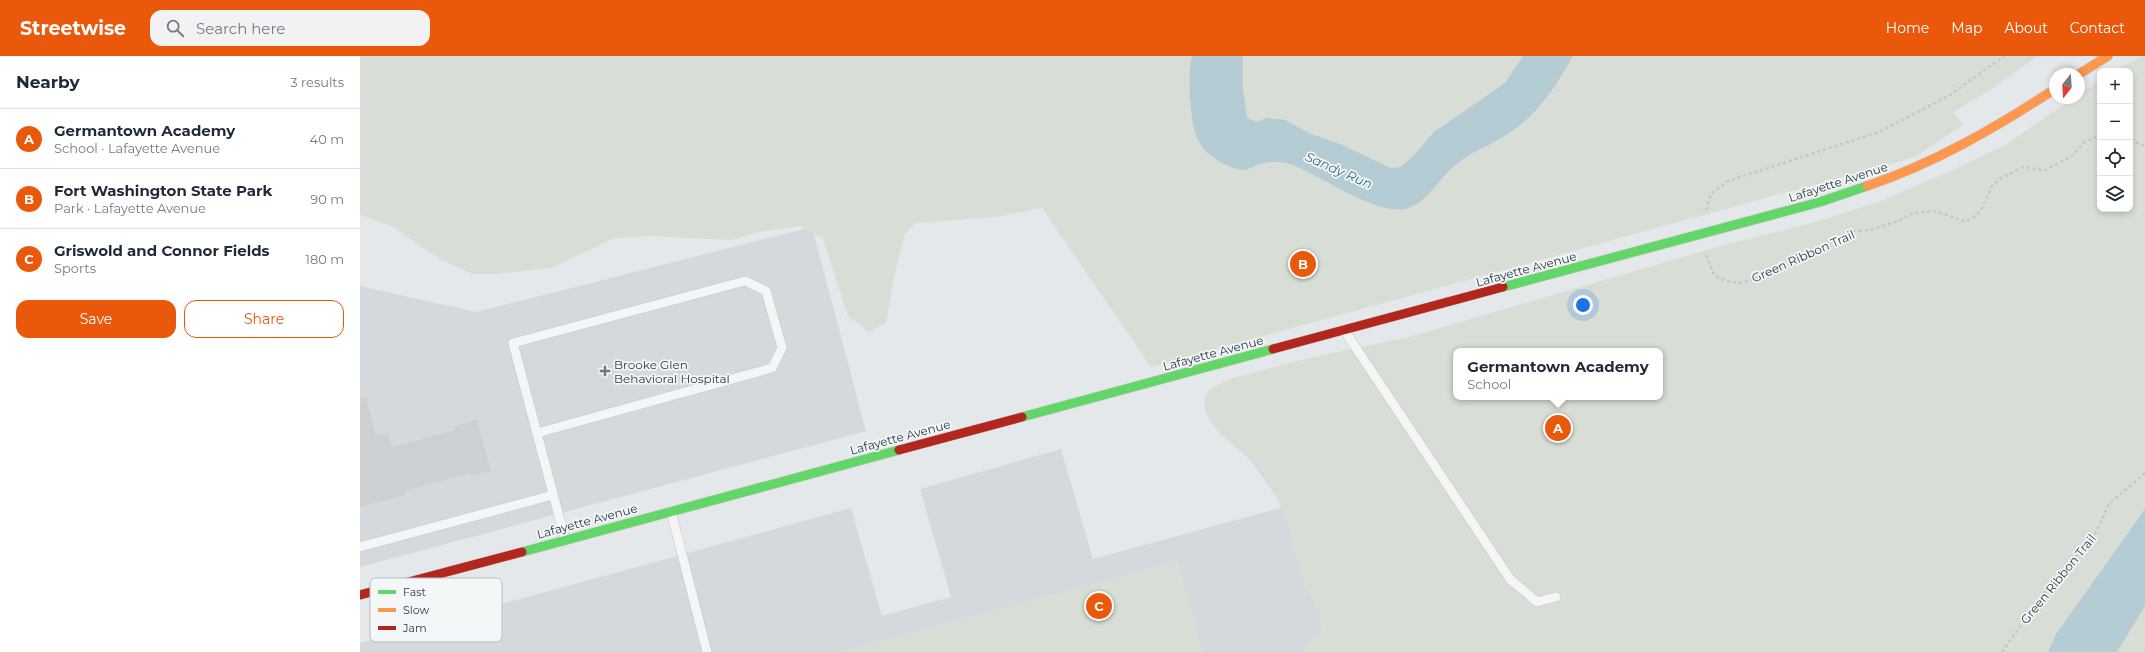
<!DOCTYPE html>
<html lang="en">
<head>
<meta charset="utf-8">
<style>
  :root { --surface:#fff; --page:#f2f2f3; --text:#1f2937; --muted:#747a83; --line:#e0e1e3; --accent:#ea580c }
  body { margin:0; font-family:Montserrat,sans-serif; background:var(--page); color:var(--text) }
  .controls { position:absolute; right:12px; top:12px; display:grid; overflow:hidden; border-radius:8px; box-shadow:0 2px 6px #0003 }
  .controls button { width:36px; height:36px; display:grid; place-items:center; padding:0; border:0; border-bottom:1px solid var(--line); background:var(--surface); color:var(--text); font:20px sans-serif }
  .compass { position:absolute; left:1689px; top:12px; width:36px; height:36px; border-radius:50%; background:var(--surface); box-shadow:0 2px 6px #0003; rotate:197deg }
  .you { position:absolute; left:1223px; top:249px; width:14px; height:14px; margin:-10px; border:3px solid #fff; border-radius:50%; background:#1a73e8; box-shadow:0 0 0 6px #1a73e833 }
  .badge { display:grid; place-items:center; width:26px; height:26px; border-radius:50%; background:var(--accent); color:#fff; font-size:13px; font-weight:700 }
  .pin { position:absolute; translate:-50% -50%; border:2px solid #fff; box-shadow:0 1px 4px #0006 }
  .popup { position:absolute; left:1093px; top:292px; width:210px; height:52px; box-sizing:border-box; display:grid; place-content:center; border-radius:8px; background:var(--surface); filter:drop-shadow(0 1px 3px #0005); font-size:13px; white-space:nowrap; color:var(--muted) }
  .popup b { font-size:15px; color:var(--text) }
  .popup::after { content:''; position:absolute; left:50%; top:100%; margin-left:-8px; border:8px solid transparent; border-top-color:var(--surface) }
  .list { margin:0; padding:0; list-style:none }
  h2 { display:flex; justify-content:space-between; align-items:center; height:52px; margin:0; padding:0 16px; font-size:17px }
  h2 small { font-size:13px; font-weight:400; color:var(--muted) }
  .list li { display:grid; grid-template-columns:26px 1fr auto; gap:12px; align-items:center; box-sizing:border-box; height:60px; padding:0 16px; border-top:1px solid var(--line) }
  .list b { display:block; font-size:15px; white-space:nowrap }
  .list p { margin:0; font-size:13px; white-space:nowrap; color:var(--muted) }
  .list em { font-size:13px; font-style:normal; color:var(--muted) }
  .actions { display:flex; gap:8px; padding:12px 16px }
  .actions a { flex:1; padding:9px 0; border:1px solid var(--accent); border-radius:12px; text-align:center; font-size:14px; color:var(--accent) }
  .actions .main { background:var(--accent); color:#fff }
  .icon { flex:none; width:22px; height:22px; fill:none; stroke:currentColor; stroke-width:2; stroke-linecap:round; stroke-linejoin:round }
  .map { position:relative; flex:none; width:1785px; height:596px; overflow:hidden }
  header { display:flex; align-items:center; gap:24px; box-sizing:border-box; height:56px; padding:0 20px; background:var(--accent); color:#fff }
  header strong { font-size:19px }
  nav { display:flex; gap:22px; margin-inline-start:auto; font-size:14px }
  .search { width:280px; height:36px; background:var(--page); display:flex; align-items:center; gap:10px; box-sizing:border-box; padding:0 14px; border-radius:12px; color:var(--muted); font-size:15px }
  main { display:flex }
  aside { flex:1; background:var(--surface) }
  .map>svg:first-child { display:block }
</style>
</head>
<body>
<header>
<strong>Streetwise</strong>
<div class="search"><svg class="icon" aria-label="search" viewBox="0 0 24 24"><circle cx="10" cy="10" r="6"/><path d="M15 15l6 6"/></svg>Search here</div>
<nav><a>Home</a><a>Map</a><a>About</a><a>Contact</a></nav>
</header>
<main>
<aside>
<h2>Nearby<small>3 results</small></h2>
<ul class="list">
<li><span class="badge">A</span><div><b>Germantown Academy</b><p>School · Lafayette Avenue</p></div><em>40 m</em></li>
<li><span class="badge">B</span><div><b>Fort Washington State Park</b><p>Park · Lafayette Avenue</p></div><em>90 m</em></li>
<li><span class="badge">C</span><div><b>Griswold and Connor Fields</b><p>Sports</p></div><em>180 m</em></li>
</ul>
<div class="actions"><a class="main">Save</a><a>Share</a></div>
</aside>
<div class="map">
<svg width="1785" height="596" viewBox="0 0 1785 596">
  <rect width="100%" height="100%" fill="#e5e8ea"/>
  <path fill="#d4d9dd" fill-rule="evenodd" d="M452 171 506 375 0 511V230L116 256Z
    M1477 182 1457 596H0V587L491 452 522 560 591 541 560 433 701 393 733 503 924 451 852 351ZM1096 295H1300V341H1096Z"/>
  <path fill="#d8ded6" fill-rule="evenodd" d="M0 0H1678L1632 33 1594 56 1603 69 1555 101 791 311 682 152 636 161 556 167 545 178 534 221 526 267 509 276 488 260 463 183 440 170 398 176 372 184 291 180 254 182 192 212 136 218H113L83 205 31 170 0 159Z
    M1781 0H1785V453L1696 578 1688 596H941L961 573C963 554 948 542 943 525 932 489 923 436 895 408 878 392 838 367 845 340L851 332 870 323 945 303 1049 281 1357 191 1445 169 1516 147 1595 113 1647 88 1713 42H1719V38L1740 24V153H1770V15H1755ZM1096 295H1300V341H1096Z
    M818 505 843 596H480Z
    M1785 550V596H1757L1783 552Z"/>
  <path fill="#b5ccd4" d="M832 0H883V33L887 62 897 66 907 62 925 64 951 78 980 88 1031 112 1041 111 1056 97 1074 76 1145 27 1163 0H1213C1194 34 1177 60 1143 81 1126 91 1109 97 1094 110 1077 125 1068 147 1045 153 1015 159 961 120 933 109 921 105 910 105 898 109 893 110 889 114 884 114 867 113 845 99 838 84 830 69 827 16 832 0Z
    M1785 453V550L1757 596H1688L1696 578Z"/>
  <path fill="#cdd0d2" d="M6 341 16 380 28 377 32 391 95 374 94 370 117 364 131 415 111 420 110 417 44 435 45 439 0 451V342Z"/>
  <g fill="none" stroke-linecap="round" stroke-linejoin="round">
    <g stroke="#c3c6c8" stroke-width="10">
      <path id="lane" d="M984 274 1150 523 1177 546 1196 541
        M177 377 412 312 422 292 406 235 385 225 153 287 205 483
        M311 455 347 596
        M0 491 193 439"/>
    </g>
    <g stroke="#c3c6c8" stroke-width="10">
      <path id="fast" d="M1143 231 1460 146 1507 130
        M662 361 913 293
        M162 496 539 394"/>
    </g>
    <g stroke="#c3c6c8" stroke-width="10">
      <path id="slow" d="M1719 18 1748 0
        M1507 130C1575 107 1635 72 1695 33"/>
    </g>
    <g stroke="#c3c6c8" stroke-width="10">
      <path id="jam" d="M913 293 1143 231
        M539 394 662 361
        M0 539 162 496"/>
    </g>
    <path stroke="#c5c8c9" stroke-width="2.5" stroke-dasharray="3 3" stroke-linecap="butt" d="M1770 84 1785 90
      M1346 154 1351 138 1368 125 1519 76 1590 39 1644 0
      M1346 199 1354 219 1366 225 1379 227 1391 224 1409 214 1450 200 1469 187 1494 175 1510 174 1538 165 1553 157 1576 155 1603 165 1612 163 1621 154 1632 130 1641 122 1663 111 1686 114 1713 99 1725 86 1740 79
      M1642 596 1678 545 1735 478 1749 448 1785 417"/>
    <use href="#lane" stroke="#f4f6f6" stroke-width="9"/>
    <use href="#fast" stroke="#63d668" stroke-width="9"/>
    <use href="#slow" stroke="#ff974d" stroke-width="9"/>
    <use href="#jam" stroke="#b3261e" stroke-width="9"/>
  </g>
  <path fill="#6d787d" stroke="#f3f7f8" stroke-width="1.5" d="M243 309h4v4h4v4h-4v4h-4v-4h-4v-4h4z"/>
  <g text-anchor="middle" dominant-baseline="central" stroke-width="3.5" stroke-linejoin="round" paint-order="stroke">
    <g font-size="12" fill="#2c3b43" stroke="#f3f7f8">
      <text transform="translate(1478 126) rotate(-18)">Lafayette Avenue</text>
      <text transform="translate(1443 200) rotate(-24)">Green Ribbon Trail</text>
      <text transform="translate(1166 213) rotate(-15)">Lafayette Avenue</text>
      <text transform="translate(853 297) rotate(-15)">Lafayette Avenue</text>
      <text transform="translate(540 381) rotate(-15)">Lafayette Avenue</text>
      <text transform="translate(227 465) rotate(-15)">Lafayette Avenue</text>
      <text transform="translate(1698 523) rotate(-51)">Green Ribbon Trail</text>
    </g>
    <g font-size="12" fill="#2c3b43" stroke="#f3f7f8" text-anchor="start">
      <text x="254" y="308">Brooke Glen<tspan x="254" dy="14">Behavioral Hospital</tspan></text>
    </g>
    <g font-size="13" font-style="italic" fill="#366676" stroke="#f3f7f8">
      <text transform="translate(979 114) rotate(24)">Sandy Run</text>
    </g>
  </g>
  <rect x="10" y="522" width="132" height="64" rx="6" fill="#f3f7f8" stroke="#b7bfc2" stroke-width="1"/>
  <rect x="18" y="534" width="18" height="4" fill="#63d668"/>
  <rect x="18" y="552" width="18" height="4" fill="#ff974d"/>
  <rect x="18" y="570" width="18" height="4" fill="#b3261e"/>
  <g font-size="11" fill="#2c3b43">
    <text x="43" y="540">Fast</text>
    <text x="43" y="558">Slow</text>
    <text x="43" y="576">Jam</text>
  </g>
</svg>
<div class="controls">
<button>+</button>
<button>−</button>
<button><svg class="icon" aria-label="locate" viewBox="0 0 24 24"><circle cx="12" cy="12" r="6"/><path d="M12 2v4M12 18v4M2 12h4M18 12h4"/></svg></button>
<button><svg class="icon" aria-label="layers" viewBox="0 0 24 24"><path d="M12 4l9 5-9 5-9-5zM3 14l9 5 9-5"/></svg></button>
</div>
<svg class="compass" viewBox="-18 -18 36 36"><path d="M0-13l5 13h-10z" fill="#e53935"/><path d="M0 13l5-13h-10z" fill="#747a83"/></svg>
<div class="you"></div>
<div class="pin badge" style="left:1198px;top:372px">A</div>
<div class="popup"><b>Germantown Academy</b>School</div>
<div class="pin badge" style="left:943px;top:208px">B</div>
<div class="pin badge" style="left:739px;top:550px">C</div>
</div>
</main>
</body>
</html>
